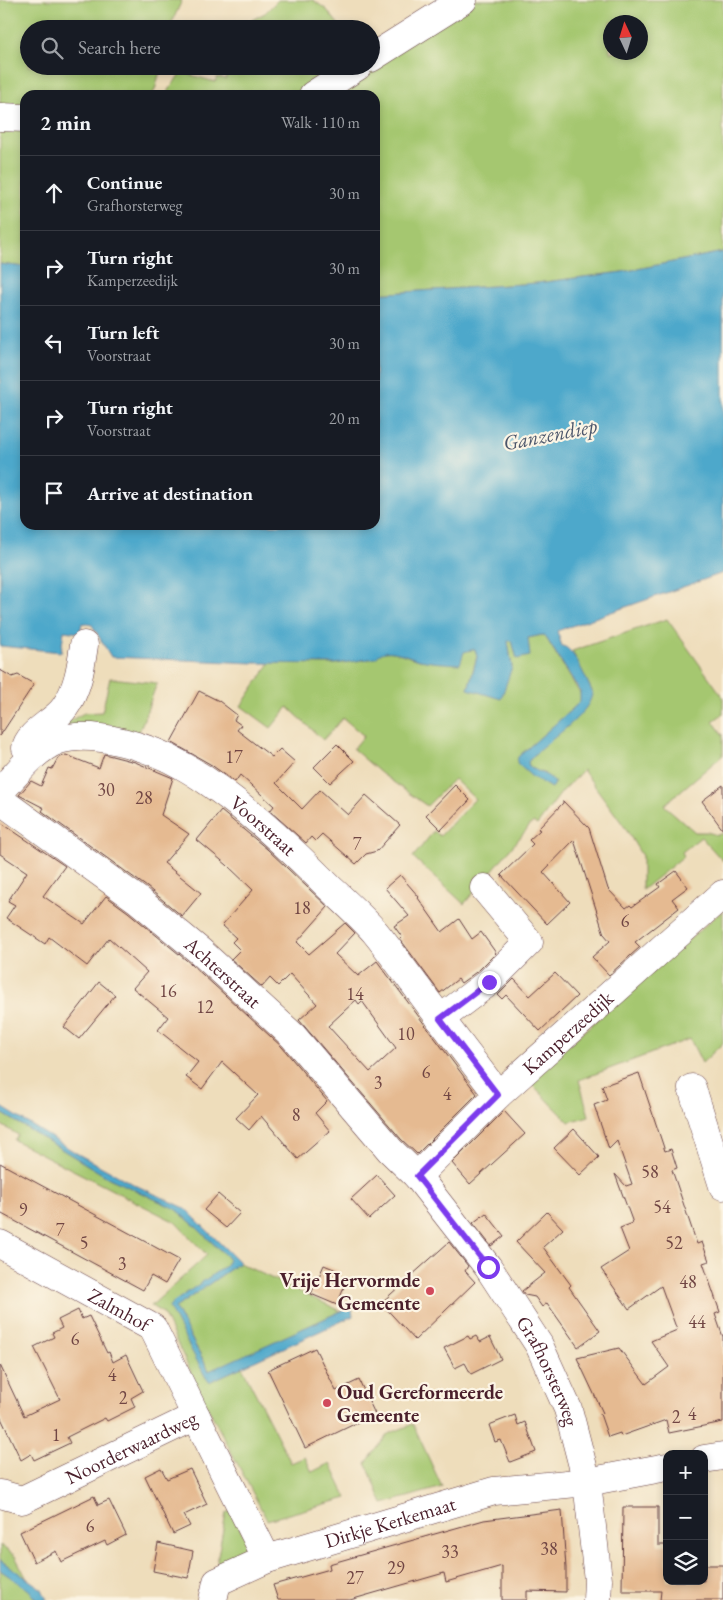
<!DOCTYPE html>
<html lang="en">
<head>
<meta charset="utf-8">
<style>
  :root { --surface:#171b24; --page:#20242c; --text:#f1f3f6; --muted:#9ea1a6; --line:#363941 }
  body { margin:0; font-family:"EB Garamond",serif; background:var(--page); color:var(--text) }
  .controls { position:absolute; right:15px; bottom:15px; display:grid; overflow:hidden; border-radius:10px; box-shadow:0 2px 8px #0003 }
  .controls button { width:45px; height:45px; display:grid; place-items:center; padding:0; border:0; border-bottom:1px solid var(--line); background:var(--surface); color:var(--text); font:25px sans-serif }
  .compass { position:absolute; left:603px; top:15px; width:45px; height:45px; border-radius:50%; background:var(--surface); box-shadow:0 2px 8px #0003; rotate:356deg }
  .stop { position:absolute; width:15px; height:15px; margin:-11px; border:4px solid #7c3aed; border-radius:50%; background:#fff }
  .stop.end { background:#7c3aed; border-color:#fff; box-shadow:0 1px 5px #0008 }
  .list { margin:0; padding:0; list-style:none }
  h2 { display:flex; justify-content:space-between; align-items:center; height:65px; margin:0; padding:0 20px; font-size:21px }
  h2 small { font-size:16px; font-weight:400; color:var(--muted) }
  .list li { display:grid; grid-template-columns:32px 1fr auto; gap:15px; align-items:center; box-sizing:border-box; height:75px; padding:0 20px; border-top:1px solid var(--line) }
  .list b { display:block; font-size:19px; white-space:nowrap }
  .list p { margin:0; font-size:16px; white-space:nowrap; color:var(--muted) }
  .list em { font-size:16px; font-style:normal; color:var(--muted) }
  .icon { flex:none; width:28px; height:28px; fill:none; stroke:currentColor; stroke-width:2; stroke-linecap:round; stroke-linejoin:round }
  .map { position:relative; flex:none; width:723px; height:1600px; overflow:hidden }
  .search { position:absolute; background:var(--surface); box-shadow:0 2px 8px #0003; left:20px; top:20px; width:360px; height:55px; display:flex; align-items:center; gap:12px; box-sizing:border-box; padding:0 18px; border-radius:28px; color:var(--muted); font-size:19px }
  .panel { position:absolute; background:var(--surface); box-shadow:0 2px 8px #0003; left:20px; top:90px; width:360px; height:440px; border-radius:15px }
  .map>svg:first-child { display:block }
</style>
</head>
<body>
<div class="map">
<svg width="723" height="1600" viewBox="0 0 723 1600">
  <rect width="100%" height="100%" fill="#fcf5e5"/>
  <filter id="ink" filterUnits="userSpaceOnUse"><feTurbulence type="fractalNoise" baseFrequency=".02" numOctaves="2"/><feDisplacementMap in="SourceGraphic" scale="10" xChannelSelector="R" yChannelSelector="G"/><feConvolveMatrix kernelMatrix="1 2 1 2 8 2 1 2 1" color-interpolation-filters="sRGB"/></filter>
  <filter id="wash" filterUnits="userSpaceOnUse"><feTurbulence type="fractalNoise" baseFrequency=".0096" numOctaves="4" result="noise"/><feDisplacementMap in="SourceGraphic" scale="20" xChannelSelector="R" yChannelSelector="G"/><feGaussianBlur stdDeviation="1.12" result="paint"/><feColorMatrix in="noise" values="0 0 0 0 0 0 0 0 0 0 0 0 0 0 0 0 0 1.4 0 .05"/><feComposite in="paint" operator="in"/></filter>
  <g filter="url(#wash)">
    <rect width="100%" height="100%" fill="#edb"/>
    <path fill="#a5c770" stroke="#78734e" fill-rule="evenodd" d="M0 0H182L169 29H29V66L161 67 155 90 152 95H25V114L0 112Z
      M278 0H313L327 10 342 29H235L265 13Z
      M472 0H723V252L622 272 537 283 375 294V95H321ZM610 22H640V52H610Z
      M229 66H348L303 95H166L181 72 215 82 217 77 226 79Z
      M0 122 25 123V267L0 264Z
      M667 619 723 697V714L713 721 723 735V755L664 805 695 832H707L717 835 723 833V861L701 837 682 852 684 856 642 890V856L624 826 583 770 561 793 537 825 533 822 464 904 413 857 434 831 440 836 475 799 454 779 427 806 382 774 353 749 364 736 343 718 323 740 288 707 271 728 241 706 270 663 335 664 375 658C386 643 407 658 420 660 429 661 464 651 475 649L477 656 468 689 512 667 508 641 512 640 517 659 528 638 542 635 545 636 581 695 580 702 518 757 542 782 551 788 544 773 536 771 529 766 528 762 592 691 572 651Z
      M110 678 157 683 138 735 62 725 84 713 102 712Z
      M723 910V1043L702 1063 690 1039 579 1080 589 1116 569 1122 528 1080Z
      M0 1112 109 1178 174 1208 194 1225 226 1256 229 1260 225 1266 170 1305 211 1381 242 1367 291 1463 305 1457 312 1472 330 1463 347 1498 267 1520 203 1398 163 1313 151 1306 207 1255 175 1222 14 1140 18 1135 0 1124Z
      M239 1263 341 1311 210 1372 175 1308Z
      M413 1424 442 1487 383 1504 366 1463 388 1434Z
      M230 1511 247 1540 242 1560 220 1567 217 1561 226 1513Z
      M0 1545 15 1556 27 1579 0 1560Z
      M0 1570 30 1590 37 1600H0Z"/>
    <path fill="#4ea8cb" stroke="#4c647b" d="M723 252V573L557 631 562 646C574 647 586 680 592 691 594 714 542 743 528 762L529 766C538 773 548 773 555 783L553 787 551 788 531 776 517 763 518 757 580 702V691L545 636 542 635 528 638 530 656 517 659 512 641H508L512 667 501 699 468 689 477 657 475 649 464 652 460 664C447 663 433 663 420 660 408 657 385 644 376 658L335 664 254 663 111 657 92 625 82 623 80 633 64 631 61 652 0 646V264L25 267V525H375V294L537 283 622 272Z
      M0 1106 78 1154 135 1185 185 1208 237 1260 239 1263 175 1308 209 1371 348 1308 352 1309 353 1316 209 1382 205 1376 169 1308 171 1304 225 1266 229 1260 226 1256 194 1225 174 1208 109 1178 0 1112Z
      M0 1560 42 1589 47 1600H37L29 1590 0 1570Z"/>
    <g id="blocks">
      <path fill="#e5ba91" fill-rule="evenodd" d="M0 670 12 677 18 675 34 684 0 736Z
        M199 691 219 701 237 715 234 720 241 725 237 730 272 757 280 749 295 762 276 783 302 809 320 790 348 815 366 795 400 825 377 851 366 854 356 864 322 834 315 841 311 837 306 843 270 811 274 806 240 775 235 782 210 764 171 742Z
        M337 744 354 761 330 783 314 767Z
        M104 754 135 762 173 778 161 815 189 834 164 863 201 893 182 916 147 887 42 811 44 808 19 795 31 781 41 786 49 768 52 769 58 758 66 755 99 768Z
        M455 785 470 800 441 830 426 815Z
        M723 785V830L702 801Z
        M563 801 589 828 608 889 626 908 630 905 632 907 660 887 658 884 676 871 688 887 672 899 679 908 635 942 640 947 609 975 592 957 610 941 604 934 574 840 543 872 570 902 547 924 501 875 533 844 529 840 540 830 538 829 563 803Z
        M221 811 267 849 328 907 297 942 309 954 345 923 355 933 335 954 358 976 377 961 477 1094 417 1154 401 1139 299 1020 317 1004 290 974 278 986 270 978 262 987 231 959 240 950 232 942 236 938 222 925 253 890 227 865 197 840ZM356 1000 359 1004 362 1001 396 1048 370 1072 328 1026Z
        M0 822 65 866 43 896 84 924 106 896 128 912 191 964 282 1047 327 1101 315 1113 330 1131 298 1159 261 1116 249 1130 236 1118 258 1095 222 1062 202 1089 186 1077 198 1062 158 1030 168 1017 133 988 147 972 109 938 87 966 49 937 45 944 6 918 15 905 8 901 27 872 0 854Z
        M400 875 419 897 418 898 442 932 459 919 472 939 481 932 496 953 479 970 461 983 458 979 440 993 400 939 402 937 394 926 409 916 385 888Z
        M555 973 577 996 540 1031 506 995 502 999 498 995 514 979 530 996Z
        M99 982 115 995 79 1039 64 1027Z
        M639 1073 665 1151 671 1149 677 1168 672 1170 697 1244 702 1242 709 1261 703 1263 720 1312 715 1314 723 1337V1422L669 1433 666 1420 621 1436 620 1433 608 1437 600 1414 603 1413 577 1358 619 1348 646 1384 669 1367 651 1341 677 1330 661 1286 629 1309 601 1269 629 1251 620 1228 633 1223 615 1174 626 1186 632 1184 617 1141 609 1149 594 1105 607 1100 602 1086Z
        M504 1111 525 1134 470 1184 452 1163Z
        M574 1129 599 1157 580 1175 554 1148Z
        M0 1163 179 1260 165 1284 151 1276 143 1290 0 1213Z
        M377 1175 395 1195 369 1219 351 1199Z
        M218 1194 240 1213 226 1228 204 1210Z
        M547 1212 563 1229 543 1247 571 1285 569 1287 600 1331 578 1347 547 1303 542 1307 535 1297 525 1295 522 1291 545 1273 516 1242Z
        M486 1213 504 1236 491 1246 473 1223Z
        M449 1242 468 1266 465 1271 475 1282 415 1340 381 1303Z
        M324 1265 341 1272 337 1282 345 1285 337 1305 311 1294Z
        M78 1310 82 1319 89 1316 107 1353 109 1352 113 1362 126 1355 143 1391 131 1398 135 1407 107 1421 105 1418 67 1437 70 1443 34 1460 31 1454 21 1460 0 1416V1365L24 1416 60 1399 34 1347 54 1337 52 1333 62 1328 58 1320Z
        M468 1336 470 1339 476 1336 480 1342 490 1337 501 1359 471 1374 465 1363 455 1368 444 1348Z
        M315 1348 336 1391 359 1380 375 1414 305 1448 268 1370Z
        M515 1415 518 1425 525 1422 536 1452 510 1462 501 1440 495 1442 489 1425Z
        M161 1468 167 1479 190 1469 207 1504 184 1515 190 1526 173 1534 145 1476Z
        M94 1496 98 1505 109 1500 126 1535 107 1545 105 1541 61 1562 56 1551 34 1562 20 1532Z
        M623 1507H658V1545H667V1581H704L705 1565H723V1600H660L661 1591H622Z
        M562 1510 566 1568V1592L527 1591V1600H502V1566L446 1582 444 1573 350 1600H278L273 1585 330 1569 329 1564 484 1520Z
        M158 1543 193 1551 188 1578 153 1571Z"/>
    </g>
  </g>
  <g filter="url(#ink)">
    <use href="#blocks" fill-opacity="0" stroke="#633c41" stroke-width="1"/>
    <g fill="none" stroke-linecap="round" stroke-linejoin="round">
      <g stroke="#633c41" stroke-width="29">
        <g id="minor">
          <path d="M371 58 463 0"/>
          <path d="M313 95 358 66"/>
          <path d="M0 117 25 118"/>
          <path d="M26 748C28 733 56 721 65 707 78 689 81 666 84 645"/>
          <path id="s1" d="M0 792C17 773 35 749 59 740 94 729 153 748 183 766 234 795 287 845 329 887 344 901 361 916 375 932 389 949 402 968 416 986 443 1023 471 1059 498 1095"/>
          <path id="s2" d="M0 800 138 900 201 952 293 1036 390 1150 417 1176 488 1267 539 1345 568 1409 587 1482 598 1580 597 1600"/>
          <path d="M440 1019 489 982 529 942 484 888"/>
          <path d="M692 1088 723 1186"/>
          <path id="s3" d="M417 1176 498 1095 723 894"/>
          <path id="s4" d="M0 1244 153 1328 196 1416"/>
          <path d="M704 1459 723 1456"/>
          <path id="s5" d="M0 1494 22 1500 196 1416 267 1559"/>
          <path id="s6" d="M213 1600 217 1582 267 1559 494 1491 587 1482 667 1467"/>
        </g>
      </g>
      <use href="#minor" stroke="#fff" stroke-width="28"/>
    </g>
  </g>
  <g fill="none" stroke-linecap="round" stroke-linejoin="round" filter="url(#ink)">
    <path stroke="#7c3aed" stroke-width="6" d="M488 1267 417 1176 498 1095 440 1019 489 982"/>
  </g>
  <g fill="#d1495b" stroke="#fcf5e5" stroke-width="2">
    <circle cx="430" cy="1291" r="5"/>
    <circle cx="327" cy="1403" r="5"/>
  </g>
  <g text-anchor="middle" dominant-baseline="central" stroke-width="4.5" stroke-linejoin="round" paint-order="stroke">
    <g font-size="18" fill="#714644">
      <text x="234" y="756">17</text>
      <text x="106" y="789">30</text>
      <text x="144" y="797">28</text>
      <text x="357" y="843">7</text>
      <text x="302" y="907">18</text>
      <text x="625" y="920">6</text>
      <text x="168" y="990">16</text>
      <text x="355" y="993">14</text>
      <text x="205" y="1006">12</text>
      <text x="406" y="1033">10</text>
      <text x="426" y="1071">6</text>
      <text x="378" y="1082">3</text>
      <text x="447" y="1093">4</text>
      <text x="296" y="1114">8</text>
      <text x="650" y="1171">58</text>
      <text x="662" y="1206">54</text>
      <text x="23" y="1209">9</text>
      <text x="60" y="1229">7</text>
      <text x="84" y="1242">5</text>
      <text x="674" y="1242">52</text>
      <text x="122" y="1263">3</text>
      <text x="688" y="1281">48</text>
      <text x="697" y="1321">44</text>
      <text x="75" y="1338">6</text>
      <text x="112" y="1374">4</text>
      <text x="123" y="1397">2</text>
      <text x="692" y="1413">4</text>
      <text x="676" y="1416">2</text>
      <text x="56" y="1434">1</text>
      <text x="90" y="1525">6</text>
      <text x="549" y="1548">38</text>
      <text x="450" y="1551">33</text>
      <text x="396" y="1567">29</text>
      <text x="355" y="1577">27</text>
    </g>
    <g font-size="20" fill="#4a1f2b" stroke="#fcf5e5">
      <text stroke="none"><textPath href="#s1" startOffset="309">Voorstraat</textPath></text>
      <text stroke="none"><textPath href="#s2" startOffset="282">Achterstraat</textPath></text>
      <text stroke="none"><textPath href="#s3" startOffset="208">Kamperzeedijk</textPath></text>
      <text stroke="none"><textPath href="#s4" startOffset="136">Zalmhof</textPath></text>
      <text stroke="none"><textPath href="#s2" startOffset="800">Grafhorsterweg</textPath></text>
      <text stroke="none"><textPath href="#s5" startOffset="144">Noorderwaardweg</textPath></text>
      <text stroke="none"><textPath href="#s6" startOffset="202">Dirkje Kerkemaat</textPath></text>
    </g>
    <g font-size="20" font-weight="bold" fill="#4a1f2b" stroke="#fcf5e5" text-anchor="end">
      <text x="420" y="1280">Vrije Hervormde<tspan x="420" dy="23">Gemeente</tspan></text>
      <text x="337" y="1392" text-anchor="start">Oud Gereformeerde<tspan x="337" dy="23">Gemeente</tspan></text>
    </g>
    <g font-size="21" font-style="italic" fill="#4c566b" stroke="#fcf5e5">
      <text transform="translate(550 434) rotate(-11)">Ganzendiep</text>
    </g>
  </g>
</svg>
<div class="controls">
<button>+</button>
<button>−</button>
<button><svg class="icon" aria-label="layers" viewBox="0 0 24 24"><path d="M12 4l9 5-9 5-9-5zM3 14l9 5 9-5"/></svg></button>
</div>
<svg class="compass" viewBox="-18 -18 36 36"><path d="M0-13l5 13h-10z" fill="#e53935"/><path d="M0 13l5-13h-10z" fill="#9ea1a6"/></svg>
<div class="stop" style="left:488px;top:1267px"></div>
<div class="stop end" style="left:489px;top:982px"></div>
<div class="search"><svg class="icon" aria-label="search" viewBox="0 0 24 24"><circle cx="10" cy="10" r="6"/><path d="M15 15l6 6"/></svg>Search here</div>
<section class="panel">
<h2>2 min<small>Walk · 110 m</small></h2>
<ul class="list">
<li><svg class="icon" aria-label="ahead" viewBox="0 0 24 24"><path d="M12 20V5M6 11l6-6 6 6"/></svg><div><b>Continue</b><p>Grafhorsterweg</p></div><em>30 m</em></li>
<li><svg class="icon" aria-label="right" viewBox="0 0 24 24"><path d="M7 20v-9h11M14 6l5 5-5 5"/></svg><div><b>Turn right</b><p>Kamperzeedijk</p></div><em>30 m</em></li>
<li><svg class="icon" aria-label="left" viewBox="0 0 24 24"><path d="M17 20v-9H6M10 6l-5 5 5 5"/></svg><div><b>Turn left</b><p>Voorstraat</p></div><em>30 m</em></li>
<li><svg class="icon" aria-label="right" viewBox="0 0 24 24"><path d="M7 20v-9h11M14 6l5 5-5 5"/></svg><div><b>Turn right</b><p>Voorstraat</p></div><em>20 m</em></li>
<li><svg class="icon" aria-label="arrive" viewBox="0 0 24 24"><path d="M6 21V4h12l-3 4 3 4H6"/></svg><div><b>Arrive at destination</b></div></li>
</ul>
</section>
</div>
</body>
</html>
